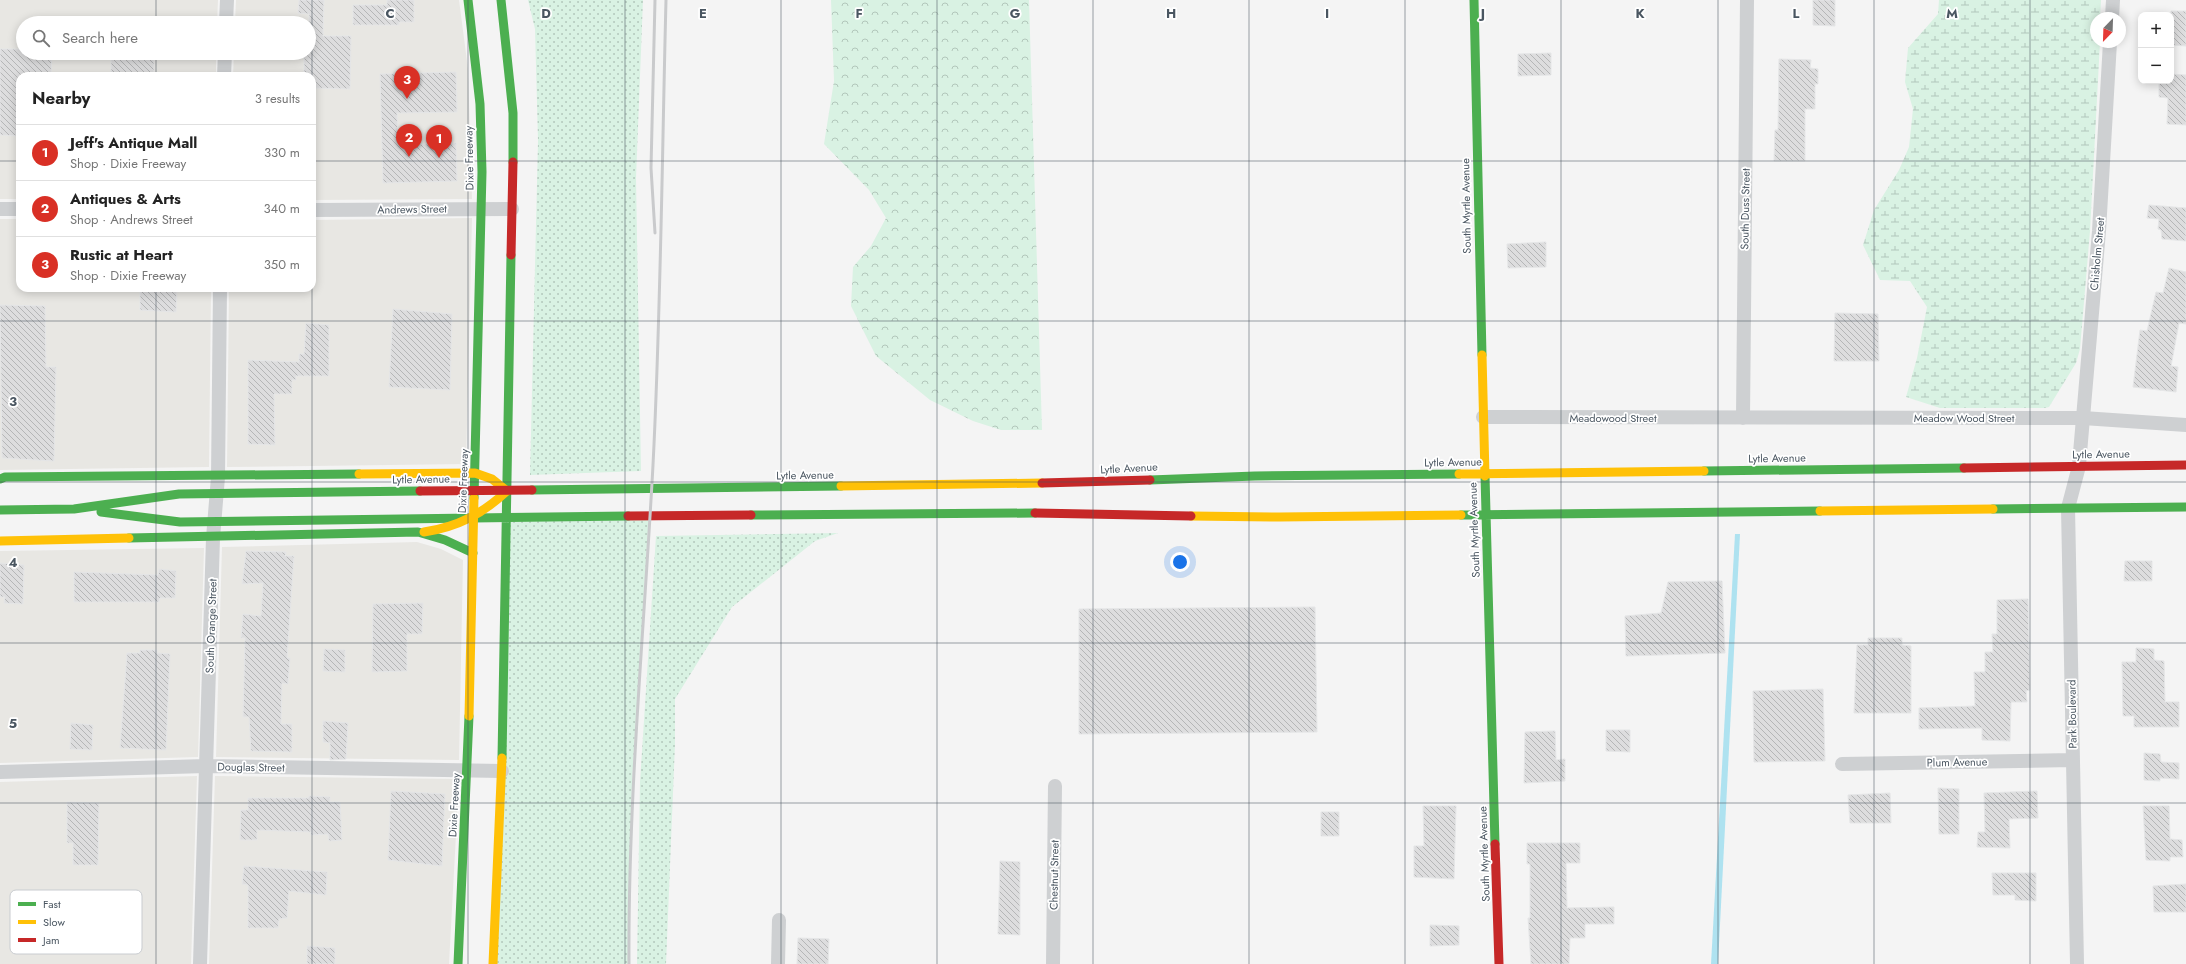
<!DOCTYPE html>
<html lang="en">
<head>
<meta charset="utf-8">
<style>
  :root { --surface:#fff; --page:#f6f6f6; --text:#222; --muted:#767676; --line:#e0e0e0; --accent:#d93025 }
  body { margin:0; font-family:Jost,sans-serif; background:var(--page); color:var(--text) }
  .controls { position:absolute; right:12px; top:12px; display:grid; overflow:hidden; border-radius:8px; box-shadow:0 2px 10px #0003 }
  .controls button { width:36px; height:36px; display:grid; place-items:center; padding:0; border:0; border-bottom:1px solid var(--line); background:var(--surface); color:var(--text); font:20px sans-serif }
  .compass { position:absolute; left:2090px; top:12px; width:36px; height:36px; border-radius:50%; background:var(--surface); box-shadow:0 2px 10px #0003; rotate:203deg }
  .you { position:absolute; left:1180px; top:562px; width:14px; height:14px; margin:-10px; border:3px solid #fff; border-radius:50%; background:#1a73e8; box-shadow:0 0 0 6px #1a73e833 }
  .badge { display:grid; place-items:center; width:26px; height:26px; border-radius:50%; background:var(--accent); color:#fff; font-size:13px; font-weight:700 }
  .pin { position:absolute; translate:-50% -33px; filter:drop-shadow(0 1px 2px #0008) }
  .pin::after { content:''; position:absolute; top:21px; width:14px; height:12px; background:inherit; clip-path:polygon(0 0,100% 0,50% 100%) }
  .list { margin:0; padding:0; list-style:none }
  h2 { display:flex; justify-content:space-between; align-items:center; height:52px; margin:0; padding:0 16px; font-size:17px }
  h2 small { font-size:13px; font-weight:400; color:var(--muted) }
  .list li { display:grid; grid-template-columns:26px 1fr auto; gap:12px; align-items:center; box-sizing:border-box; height:56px; padding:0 16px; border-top:1px solid var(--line) }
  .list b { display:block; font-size:15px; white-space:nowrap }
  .list p { margin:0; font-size:13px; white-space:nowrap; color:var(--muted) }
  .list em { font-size:13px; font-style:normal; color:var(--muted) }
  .icon { flex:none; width:22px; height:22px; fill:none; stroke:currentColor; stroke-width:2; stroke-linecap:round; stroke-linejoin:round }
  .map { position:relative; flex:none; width:2186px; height:964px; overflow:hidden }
  .search { position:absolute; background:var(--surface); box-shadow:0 2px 10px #0003; left:16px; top:16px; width:300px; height:44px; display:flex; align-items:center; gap:10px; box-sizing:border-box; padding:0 14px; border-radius:22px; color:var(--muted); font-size:15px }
  .panel { position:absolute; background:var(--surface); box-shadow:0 2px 10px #0003; left:16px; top:72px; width:300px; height:220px; border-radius:12px }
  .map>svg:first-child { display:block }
</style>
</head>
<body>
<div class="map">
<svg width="2186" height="964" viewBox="0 0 2186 964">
  <defs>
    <pattern id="grass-dots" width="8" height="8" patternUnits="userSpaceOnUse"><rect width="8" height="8" fill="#d9f2e3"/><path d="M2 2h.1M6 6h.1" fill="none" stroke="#b2c7bb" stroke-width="1.8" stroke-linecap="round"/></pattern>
    <pattern id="forest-crowns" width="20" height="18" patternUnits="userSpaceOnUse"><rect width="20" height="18" fill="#d9f2e3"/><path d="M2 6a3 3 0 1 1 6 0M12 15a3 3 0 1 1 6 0" fill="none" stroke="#b2c7bb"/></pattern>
    <pattern id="wetland-marsh" width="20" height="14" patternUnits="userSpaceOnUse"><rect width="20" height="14" fill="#d9f2e3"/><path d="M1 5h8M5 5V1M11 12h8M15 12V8" fill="none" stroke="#b2c7bb"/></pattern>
    <pattern id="building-back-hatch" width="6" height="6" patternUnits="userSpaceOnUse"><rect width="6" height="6" fill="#ddddde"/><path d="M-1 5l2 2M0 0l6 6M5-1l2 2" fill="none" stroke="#b5b6b7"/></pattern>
  </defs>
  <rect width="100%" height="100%" fill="#f4f4f4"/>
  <path fill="#e8e7e3" d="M0 0H218L217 23H23V53H216V76H20V199H0Z
    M236 0H459L468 69 472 199 312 200V76H233L234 53H309V23H235Z
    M472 218 466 464 227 467 229 288H312V220Z
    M0 219H20V288H211L209 467 0 470Z
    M417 542 441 549 463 560 459 760 216 757 222 547Z
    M204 548 198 757 0 763V551Z
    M197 776 191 964H0V782Z
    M215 776 459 779 449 964H209Z"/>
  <path fill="url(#grass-dots)" d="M528 0H643L636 178 641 471 530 475 538 141 535 29Z
    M649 515 632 782 629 964H493L506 521Z
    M838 533 815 541 732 607 675 699V744L666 964H637L640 782 656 536Z"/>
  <path fill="url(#forest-crowns)" d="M831 0H1029L1042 430H1001L973 421 930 400 876 356 851 306 853 267 871 246 886 218 869 190 824 144 834 81Z"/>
  <path fill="url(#wetland-marsh)" d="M1939 0H2101L2100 18H2096V42H2100L2090 231 2080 349 2076 363 2049 407 2045 408H1940L1906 397 1917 358 1927 307 1910 281 1880 280 1863 245 1874 210 1899 170 1909 147 1913 109 1905 82 1908 48 1938 14Z"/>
  <path fill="#aee2f0" d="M1735 534H1740L1718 964H1711Z"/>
  <path fill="url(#building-back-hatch)" stroke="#e5e6e7" d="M299 0H324L323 36H351L350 89 312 88V76H304V53H309V14L298 13Z
    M387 0H414V22H399V25H353V5H387Z
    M1813 0H1835V26L1813 25Z
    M2171 11H2186V46L2171 45Z
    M0 49H23V53H52L51 76H20V136L0 135Z
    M111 53H154V76H111Z
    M1551 53V75L1518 76V54Z
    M1779 59 1811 60 1810 68 1818 69V84H1815V109H1805V161H1774L1775 130H1778Z
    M456 72 457 112 397 113 398 145 456 143 457 181 383 183 380 74Z
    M2171 74 2186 75V125L2167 124 2168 98 2159 97V81H2171Z
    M2149 205 2186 208V241L2162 239 2161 230 2158 229 2159 219 2147 218Z
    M1546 242V267L1508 268 1507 244Z
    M2169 268 2186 272V324L2179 323 2171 366 2178 367 2176 392 2133 387 2140 330 2147 331 2156 292 2163 293Z
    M140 288H177L176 312 140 310Z
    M0 305 45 306 46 367H56L54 461 2 458Z
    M393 309 452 314 450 390 389 387Z
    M1835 313 1878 314 1879 361H1834Z
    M306 323 329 325V376H296V380H292V394H274L275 445 248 444V360L299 362V354H304Z
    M246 551 286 552 285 556H294L287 658H290L288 684 282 683 281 724H292V752L251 751 249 717H243L245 638H241L243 614 261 616 263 583 242 584Z
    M2125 561H2152V581H2124Z
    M0 563 24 565 23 604 4 603 5 597H0Z
    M159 569 176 571 175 598H160L159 602H74V572L158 575Z
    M1722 581 1725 653 1626 656 1625 616 1661 613 1668 582Z
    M2028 599 2030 690 2026 691 2027 702H2011L2010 741 1982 740V728L1919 729V708L1975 706 1974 672H1985V652H1993L1992 634H1997V600Z
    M423 603 422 634H407V671L372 672 373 604Z
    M1315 607 1317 732 1079 734V609Z
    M1868 638H1902V645L1911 646V713H1854L1857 645H1868Z
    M2136 648 2154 649V660L2164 661 2165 702H2179V727H2134V716H2123L2122 662H2136Z
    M324 649 345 650V672L323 671Z
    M140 650H157V653L170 654 166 750 120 748 127 653H140Z
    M1823 689 1825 761 1754 762 1753 691Z
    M323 721 348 723 346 759 330 760V743L323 742Z
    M71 723 93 725 92 750 70 749Z
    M1606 730H1630V752L1606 751Z
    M1555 731 1556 760 1565 759V781L1524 783 1525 732Z
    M2144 753 2160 754 2161 762 2179 763V779L2160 778V781L2144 780Z
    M1938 788 1959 789V834H1939Z
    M391 791 445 794 442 866 388 860Z
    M2037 791 2038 818 2009 819 2010 848 1977 847 1978 832H1985L1984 793Z
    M1890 793 1891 823H1850L1848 795Z
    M309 796 330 797V802H340L342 840 329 841 328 834 311 835V832L257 830V840H240L241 810H248V798H308Z
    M67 802 99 803 98 865H73V843H67Z
    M1423 806H1456L1454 879 1414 877V846H1424Z
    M2143 806H2169L2170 839 2182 840 2183 857H2170V861L2146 860Z
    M1321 812H1339V836H1321Z
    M1527 843H1580V863H1566L1567 908 1614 907V924H1585V938H1570L1569 964H1531L1528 918H1530V864H1527Z
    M1000 861 1020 862V935L998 934Z
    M244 866 327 872 326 895 289 891 287 918 279 919 278 928H248V885L242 884Z
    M1992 873H2036V901L2015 900V895H1993Z
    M2186 884V912H2154L2153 886Z
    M1430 925 1459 926V945L1430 946Z
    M798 938 829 939 828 964H797Z
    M307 946 335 948V964H307Z"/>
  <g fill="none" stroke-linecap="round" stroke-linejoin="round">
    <path stroke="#ced0d2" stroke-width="14" d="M2112 18 2113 0
      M226 23 227 0
      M224 76 225 53
      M0 209H20
      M312 210 512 209
      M1483 417 2083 418 2186 425
      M1743 418 1747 0
      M1842 764 2073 760
      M0 772 206 766 502 771
      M200 964 213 538 218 477 220 288
      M778 964 779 920
      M1053 964 1055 786
      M2077 964 2068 508 2079 466 2080 453 2099 231 2110 42"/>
    <path stroke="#4caf50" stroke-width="9" d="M468 0 480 104 482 172 474 498
      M501 0 513 113V162
      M1474 0 1482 355
      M1704 471 1964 468
      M1485 476 1495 844
      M0 479 5 477 359 474
      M1150 480 1255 476 1459 474
      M532 490 841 486
      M1993 509 2186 507
      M0 510 74 509 179 494 420 491
      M101 512 180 522 628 516
      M751 515 1035 513
      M1461 515 1820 511
      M129 538 418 532 445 540 473 553
      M502 758 511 255
      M458 964 469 716"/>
    <path stroke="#ffc107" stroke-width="9" d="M1482 355 1485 476
      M359 474 475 473 492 479 507 491
      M1459 474 1704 471
      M841 486 1042 483
      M1820 511 1993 509
      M1191 516 1280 517 1461 515
      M424 532C458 527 482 514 507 491
      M0 541 129 538
      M469 716 474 498
      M493 964 502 758"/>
    <path stroke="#c62828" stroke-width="9" d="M511 255 513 162
      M1964 468 2186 465
      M1042 483 1150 480
      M420 491 532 490
      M1035 513 1191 516
      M628 516 751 515
      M1495 844 1499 964"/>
    <path stroke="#c9cacc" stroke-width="3" d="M655 0 651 168 655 233
      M629 964C628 797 644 632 653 465 661 310 662 155 666 0"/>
  </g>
  <path fill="none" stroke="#4a5661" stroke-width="1" stroke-opacity="0.55" d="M156 0V23M312 0V964M468 0V964M625 0V964M781 0V964M937 0V964M1093 0V964M1249 0V964M1405 0V964M1561 0V964M1718 0V964M1874 0V964M2030 0V964M156 53V76M0 161H20M312 161H2186M156 288V964M0 321H2186M0 482H2186M0 643H2186M0 803H2186"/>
  <g text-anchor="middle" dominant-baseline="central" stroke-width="3.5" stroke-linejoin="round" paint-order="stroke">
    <g font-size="11" fill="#4a5661" stroke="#fff">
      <text transform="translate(469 158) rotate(-91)">Dixie Freeway</text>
      <text transform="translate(1466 206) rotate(-91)">South Myrtle Avenue</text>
      <text transform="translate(412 209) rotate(-1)">Andrews Street</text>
      <text transform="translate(1745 209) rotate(-89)">South Duss Street</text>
      <text transform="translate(2097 254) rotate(-85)">Chisholm Street</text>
      <text x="1613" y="418">Meadowood Street</text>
      <text x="1964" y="418">Meadow Wood Street</text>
      <text transform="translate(2101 454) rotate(-1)">Lytle Avenue</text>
      <text transform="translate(1777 458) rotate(-1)">Lytle Avenue</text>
      <text transform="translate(1453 462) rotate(-1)">Lytle Avenue</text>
      <text transform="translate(1129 468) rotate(-3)">Lytle Avenue</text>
      <text transform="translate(805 475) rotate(-1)">Lytle Avenue</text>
      <text transform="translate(421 479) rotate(-1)">Lytle Avenue</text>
      <text transform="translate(463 481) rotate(-88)">Dixie Freeway</text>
      <text transform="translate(1474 530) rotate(-92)">South Myrtle Avenue</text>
      <text transform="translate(211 626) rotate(-88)">South Orange Street</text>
      <text transform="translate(2072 714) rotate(-91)">Park Boulevard</text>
      <text transform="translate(1957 762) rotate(-1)">Plum Avenue</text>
      <text transform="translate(251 767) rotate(1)">Douglas Street</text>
      <text transform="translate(454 805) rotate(-87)">Dixie Freeway</text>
      <text transform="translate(1484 854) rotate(-92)">South Myrtle Avenue</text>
      <text transform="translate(1054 875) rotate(-89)">Chestnut Street</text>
    </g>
  </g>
  <rect x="10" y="890" width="132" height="64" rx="6" fill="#fff" stroke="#c9ccd0" stroke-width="1"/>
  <rect x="18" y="902" width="18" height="4" fill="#4caf50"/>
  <rect x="18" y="920" width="18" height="4" fill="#ffc107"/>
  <rect x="18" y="938" width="18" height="4" fill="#c62828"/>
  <g font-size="11" fill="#4a5661">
    <text x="43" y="908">Fast</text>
    <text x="43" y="926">Slow</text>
    <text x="43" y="944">Jam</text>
  </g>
  <g font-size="13" text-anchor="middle" font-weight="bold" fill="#4a5661" stroke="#fff" stroke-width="3.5" stroke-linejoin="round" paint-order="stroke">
    <text x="390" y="18">C</text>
    <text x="546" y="18">D</text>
    <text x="703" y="18">E</text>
    <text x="859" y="18">F</text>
    <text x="1015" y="18">G</text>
    <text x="1171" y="18">H</text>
    <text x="1327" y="18">I</text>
    <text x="1483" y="18">J</text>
    <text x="1640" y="18">K</text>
    <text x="1796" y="18">L</text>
    <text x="1952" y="18">M</text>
    <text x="13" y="406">3</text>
    <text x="13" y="567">4</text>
    <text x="13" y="728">5</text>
  </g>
</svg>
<div class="controls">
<button>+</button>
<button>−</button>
</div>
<svg class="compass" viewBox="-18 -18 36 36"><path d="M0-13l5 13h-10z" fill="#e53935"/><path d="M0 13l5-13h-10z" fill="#767676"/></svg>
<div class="you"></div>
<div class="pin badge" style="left:439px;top:158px">1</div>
<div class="pin badge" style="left:409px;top:157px">2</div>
<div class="pin badge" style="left:407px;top:99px">3</div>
<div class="search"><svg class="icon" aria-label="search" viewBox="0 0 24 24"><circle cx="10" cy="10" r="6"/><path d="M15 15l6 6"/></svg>Search here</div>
<section class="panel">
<h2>Nearby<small>3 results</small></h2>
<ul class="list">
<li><span class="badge">1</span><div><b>Jeff's Antique Mall</b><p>Shop · Dixie Freeway</p></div><em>330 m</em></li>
<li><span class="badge">2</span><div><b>Antiques &amp; Arts</b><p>Shop · Andrews Street</p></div><em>340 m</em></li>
<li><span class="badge">3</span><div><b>Rustic at Heart</b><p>Shop · Dixie Freeway</p></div><em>350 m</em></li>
</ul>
</section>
</div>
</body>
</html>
